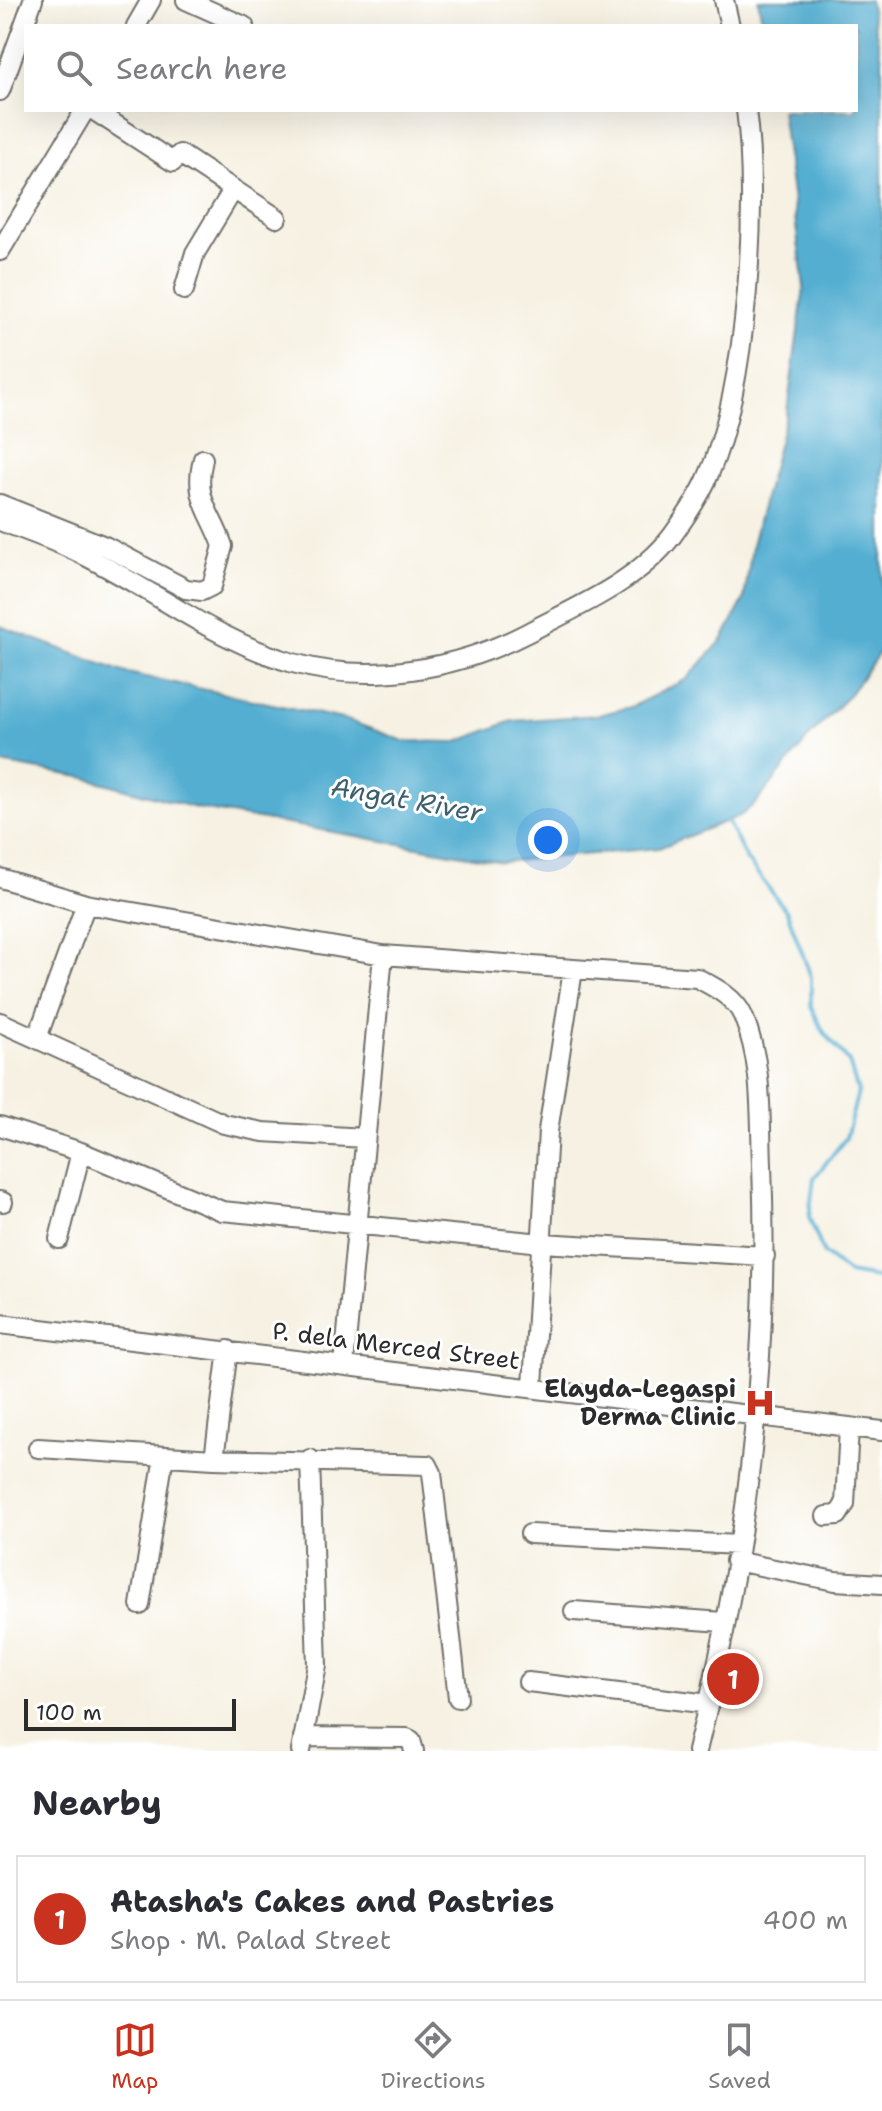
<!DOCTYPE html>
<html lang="en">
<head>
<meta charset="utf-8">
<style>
  :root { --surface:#fff; --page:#f2f2f3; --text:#2b2b33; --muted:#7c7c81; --line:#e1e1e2; --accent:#c8321e }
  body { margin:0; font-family:"Shantell Sans",sans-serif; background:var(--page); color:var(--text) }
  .scale { position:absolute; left:24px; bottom:20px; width:212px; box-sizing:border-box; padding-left:8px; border:4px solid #2b2b2b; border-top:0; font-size:22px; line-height:28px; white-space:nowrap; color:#2b2b2b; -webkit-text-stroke:6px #fff; paint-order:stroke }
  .you { position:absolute; left:548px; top:840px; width:28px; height:28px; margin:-20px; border:6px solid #fff; border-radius:50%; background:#1a73e8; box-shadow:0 0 0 12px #1a73e833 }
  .badge { display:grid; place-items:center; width:52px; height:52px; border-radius:50%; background:var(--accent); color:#fff; font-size:26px; font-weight:700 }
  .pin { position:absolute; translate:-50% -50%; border:4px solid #fff; box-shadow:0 2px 8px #0006 }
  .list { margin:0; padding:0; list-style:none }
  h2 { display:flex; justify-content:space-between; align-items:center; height:104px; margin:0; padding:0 32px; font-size:34px }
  h2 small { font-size:26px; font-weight:400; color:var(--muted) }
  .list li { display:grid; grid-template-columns:52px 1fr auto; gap:24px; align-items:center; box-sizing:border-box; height:128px; margin:0 16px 16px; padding:0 16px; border:2px solid var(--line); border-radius:0px }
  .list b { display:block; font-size:30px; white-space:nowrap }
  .list p { margin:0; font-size:26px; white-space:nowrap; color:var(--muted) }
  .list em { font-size:26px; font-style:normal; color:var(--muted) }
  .icon { flex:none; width:44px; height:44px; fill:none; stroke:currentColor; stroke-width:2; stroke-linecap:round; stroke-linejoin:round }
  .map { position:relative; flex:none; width:882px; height:1751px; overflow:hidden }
  .search { position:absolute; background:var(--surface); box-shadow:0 8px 32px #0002; left:24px; right:24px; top:24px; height:88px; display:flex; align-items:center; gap:20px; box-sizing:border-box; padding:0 28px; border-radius:0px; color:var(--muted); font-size:30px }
  .sheet { height:248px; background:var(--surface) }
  nav { display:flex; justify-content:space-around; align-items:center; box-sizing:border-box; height:112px; border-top:2px solid var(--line); background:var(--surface); font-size:22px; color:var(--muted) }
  nav a { display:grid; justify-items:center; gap:4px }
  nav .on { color:var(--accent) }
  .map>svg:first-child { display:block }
</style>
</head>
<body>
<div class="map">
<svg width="882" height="1751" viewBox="0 0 882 1751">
  <rect width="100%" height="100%" fill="#fff"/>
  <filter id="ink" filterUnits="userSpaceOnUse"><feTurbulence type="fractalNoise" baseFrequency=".0125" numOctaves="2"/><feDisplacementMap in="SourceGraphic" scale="16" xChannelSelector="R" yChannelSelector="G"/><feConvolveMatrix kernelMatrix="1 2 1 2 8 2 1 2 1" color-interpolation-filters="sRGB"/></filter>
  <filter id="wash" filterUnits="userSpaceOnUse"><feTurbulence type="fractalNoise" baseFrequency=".006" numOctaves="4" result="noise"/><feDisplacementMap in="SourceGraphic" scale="32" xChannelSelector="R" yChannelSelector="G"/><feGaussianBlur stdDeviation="1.8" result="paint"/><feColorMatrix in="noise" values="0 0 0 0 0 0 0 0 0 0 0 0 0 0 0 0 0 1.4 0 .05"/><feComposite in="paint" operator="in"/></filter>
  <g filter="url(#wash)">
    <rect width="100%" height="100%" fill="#f6f1e2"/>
    <path fill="#53aed1" stroke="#3f6c7e" stroke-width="2" d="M758 0H869L882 59V649L849 695 810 736 756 803 740 816 659 848 502 862 196 808 86 778 0 763V626L123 672 347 720 404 741 457 742 512 721 598 715 631 707 687 679 723 639 744 599 753 541 787 411 804 287 781 110H856V26H763Z"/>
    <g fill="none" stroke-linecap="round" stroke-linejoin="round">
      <path stroke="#53aed1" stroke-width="4" d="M726 819 747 860 787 912 811 977V1007L823 1031 849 1062 858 1092 846 1138 814 1178 809 1217 824 1254 848 1273 882 1279"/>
    </g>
  </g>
  <g filter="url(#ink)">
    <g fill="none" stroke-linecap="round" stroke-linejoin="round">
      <g stroke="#72706b" stroke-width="22">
        <path id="minor" d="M186 0 244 26
          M724 0 730 26
          M136 26 151 0
          M0 91 33 0
          M93 110 173 162 180 154 277 218
          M0 251 85 110
          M184 290 195 253 233 190
          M0 504 105 546 186 589 202 591 212 586 223 546C211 511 193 500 203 459
          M0 521C24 530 50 539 73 550 148 585 212 640 293 663 370 685 457 669 527 633 575 608 638 581 672 536 685 518 701 495 709 474 747 386 759 205 746 110
          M0 878 86 904 383 955 697 978C714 987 735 997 743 1016 763 1063 760 1115 762 1165 770 1363 746 1559 697 1751
          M0 1022 224 1124 263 1132 365 1138
          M37 1038 86 904
          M0 1126 81 1152 222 1211 542 1243 765 1256
          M0 1201 3 1202
          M59 1239 81 1152
          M0 1324 882 1431
          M344 1365 383 955
          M533 1386 548 1131 573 970
          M38 1448 214 1459 428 1465 432 1473 458 1698
          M214 1459 228 1350
          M826 1516 838 1515 845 1504 849 1427
          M530 1534 738 1545
          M735 1561 835 1581 882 1584
          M140 1605 164 1456
          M574 1611 723 1622
          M528 1682 709 1704
          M303 1737 407 1738 411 1740 414 1751
          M301 1751 317 1665 310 1459"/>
      </g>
      <use href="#minor" stroke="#fff" stroke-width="18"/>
    </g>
  </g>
  <defs>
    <g id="hospital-bare" transform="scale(2.4)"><path d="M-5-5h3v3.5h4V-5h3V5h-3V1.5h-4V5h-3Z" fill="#c8321e" stroke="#fff" stroke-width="2.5" paint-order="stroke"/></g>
  </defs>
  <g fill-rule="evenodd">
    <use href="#hospital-bare" x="760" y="1403"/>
  </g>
  <g text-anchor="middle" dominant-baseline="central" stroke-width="6" stroke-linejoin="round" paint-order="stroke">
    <g font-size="24" fill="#2b2b2b" stroke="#fff">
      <text transform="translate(396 1346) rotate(7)">P. dela Merced Street</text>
    </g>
    <g font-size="24" font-weight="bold" fill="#2b2b2b" stroke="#fff" text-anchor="end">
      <text x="736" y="1389">Elayda-Legaspi<tspan x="736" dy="28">Derma Clinic</tspan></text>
    </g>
    <g font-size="26" font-style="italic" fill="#3b5f6d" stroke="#fff">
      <text transform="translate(407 799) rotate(10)">Angat River</text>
    </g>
  </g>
</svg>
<div class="scale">100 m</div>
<div class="you"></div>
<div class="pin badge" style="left:733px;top:1679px">1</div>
<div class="search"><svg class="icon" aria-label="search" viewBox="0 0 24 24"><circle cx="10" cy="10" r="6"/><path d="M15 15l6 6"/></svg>Search here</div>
</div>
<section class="sheet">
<h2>Nearby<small></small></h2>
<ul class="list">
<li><span class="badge">1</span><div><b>Atasha's Cakes and Pastries</b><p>Shop · M. Palad Street</p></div><em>400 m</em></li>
</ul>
</section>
<nav>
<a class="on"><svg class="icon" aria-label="map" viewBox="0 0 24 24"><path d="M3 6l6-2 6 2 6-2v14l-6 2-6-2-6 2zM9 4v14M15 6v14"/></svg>Map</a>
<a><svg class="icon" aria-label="directions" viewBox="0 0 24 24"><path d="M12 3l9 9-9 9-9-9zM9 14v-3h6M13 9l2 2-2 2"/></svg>Directions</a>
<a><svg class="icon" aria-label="saved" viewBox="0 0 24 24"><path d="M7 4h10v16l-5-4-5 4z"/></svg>Saved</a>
</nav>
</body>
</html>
